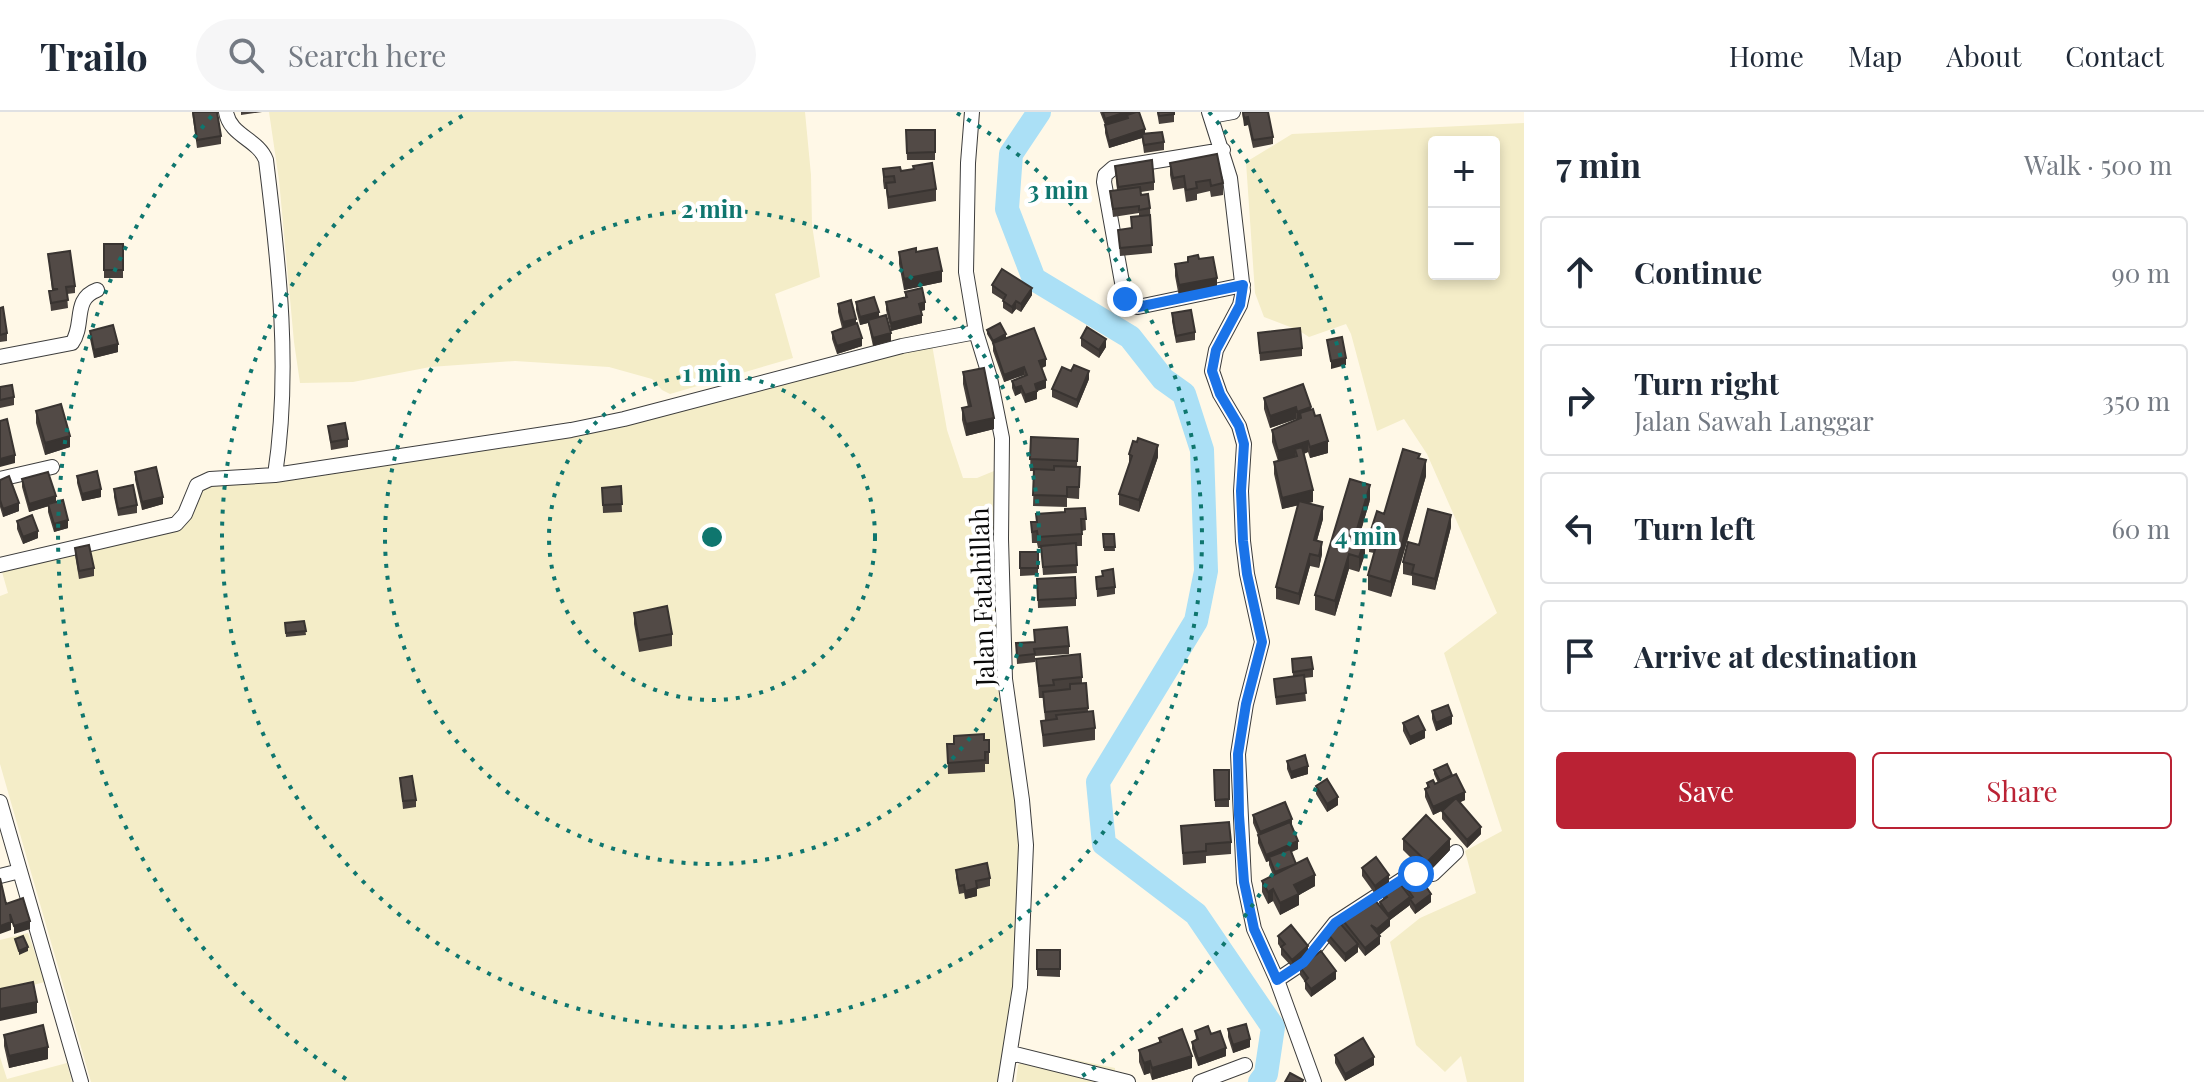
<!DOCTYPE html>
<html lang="en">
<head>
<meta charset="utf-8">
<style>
  :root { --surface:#fff; --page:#f6f6f7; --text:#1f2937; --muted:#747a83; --line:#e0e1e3; --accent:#ba2234 }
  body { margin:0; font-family:"Playfair Display",serif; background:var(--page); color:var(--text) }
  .controls { position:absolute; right:24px; top:24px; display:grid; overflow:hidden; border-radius:8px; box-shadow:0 4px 12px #0003 }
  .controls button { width:72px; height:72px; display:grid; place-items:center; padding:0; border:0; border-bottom:2px solid var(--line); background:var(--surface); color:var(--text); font:40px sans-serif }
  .stop { position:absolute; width:24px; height:24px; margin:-18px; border:6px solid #1a73e8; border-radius:50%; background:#fff }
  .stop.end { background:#1a73e8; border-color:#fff; box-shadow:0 2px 8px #0008 }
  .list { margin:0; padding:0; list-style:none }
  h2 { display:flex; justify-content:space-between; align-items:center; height:104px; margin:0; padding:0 32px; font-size:34px }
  h2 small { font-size:26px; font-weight:400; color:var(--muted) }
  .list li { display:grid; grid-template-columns:52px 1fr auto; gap:24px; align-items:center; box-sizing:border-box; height:112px; margin:0 16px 16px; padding:0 16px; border:2px solid var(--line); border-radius:8px }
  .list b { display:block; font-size:30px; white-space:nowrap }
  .list p { margin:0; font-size:26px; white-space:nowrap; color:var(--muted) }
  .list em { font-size:26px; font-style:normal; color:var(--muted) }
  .actions { display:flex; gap:16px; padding:24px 32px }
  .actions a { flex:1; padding:18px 0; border:2px solid var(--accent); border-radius:8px; text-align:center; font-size:28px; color:var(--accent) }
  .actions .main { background:var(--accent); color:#fff }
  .icon { flex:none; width:44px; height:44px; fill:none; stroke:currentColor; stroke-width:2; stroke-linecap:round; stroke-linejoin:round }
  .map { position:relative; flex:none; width:1524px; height:970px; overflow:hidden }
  header { display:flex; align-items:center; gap:48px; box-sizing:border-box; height:112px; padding:0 40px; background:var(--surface); border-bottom:2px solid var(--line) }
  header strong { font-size:38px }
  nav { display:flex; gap:44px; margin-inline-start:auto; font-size:28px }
  .search { width:560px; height:72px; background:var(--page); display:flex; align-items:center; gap:20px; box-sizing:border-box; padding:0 28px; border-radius:44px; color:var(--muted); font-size:30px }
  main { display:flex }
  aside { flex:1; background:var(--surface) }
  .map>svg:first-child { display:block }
</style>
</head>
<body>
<header>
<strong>Trailo</strong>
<div class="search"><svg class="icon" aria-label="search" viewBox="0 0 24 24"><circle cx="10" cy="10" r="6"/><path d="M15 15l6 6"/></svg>Search here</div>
<nav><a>Home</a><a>Map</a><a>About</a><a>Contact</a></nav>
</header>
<main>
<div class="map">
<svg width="1524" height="970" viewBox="0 0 1524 970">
  <rect width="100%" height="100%" fill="#fff8e7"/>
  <path fill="#f4edc8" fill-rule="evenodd" d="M269 0H805L811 63 812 113 820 165 775 182 793 246 670 282 662 278 652 267 609 255 515 249 430 255 353 270 300 271 294 230 279 68Z
    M1524 11V970H1467L1461 944 1445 960 1416 933 1390 830 1420 806 1476 781 1465 739 1502 719 1444 541 1497 501 1427 342 1404 307 1377 319 1351 222 1346 212 1309 225 1298 218 1264 205 1255 181 1246 50 1292 22ZM1434 30H1494V162H1434Z
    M931 227 947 318 963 366H977L994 359 997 440 1020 702 1015 871 1009 927 997 970H91L0 652V484L8 481 0 453 165 414 203 372 592 317Z
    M28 821 45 870 0 881V828Z
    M1037 940 1115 956V970H1016L1018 953Z
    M0 945 7 967 67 951 72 970H0Z"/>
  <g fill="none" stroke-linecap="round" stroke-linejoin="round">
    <path stroke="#abe0f6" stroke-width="24" d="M1039 0 1011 42 1007 97 1034 167 1130 225 1163 267 1184 282 1202 338 1206 459 1196 509 1098 670 1104 732 1196 802 1273 915 1266 962 1260 970"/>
    <g stroke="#3d3d3d" stroke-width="16">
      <path id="street" d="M226 0C230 24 258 27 266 48 279 153 291 258 275 363
        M972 0 968 51 966 160 976 220 990 266 1002 326 1001 427 1005 567 1022 688 1026 733 1020 875 1005 970
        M1209 0 1230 66 1243 179 1240 193 1216 238 1212 259 1220 282 1239 314 1244 332 1241 379 1243 429 1247 462 1262 530 1246 592 1238 642 1244 770 1254 817 1277 868 1314 970
        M1211 4 1233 0
        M1223 38 1113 56 1105 63 1104 70 1125 187 1128 192 1138 195 1243 173
        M0 245 72 231C85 213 72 187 97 178
        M0 367 52 355
        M0 453 176 412 185 402 197 373 210 367 275 363 571 318 624 307 902 234 976 220
        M0 690 81 970
        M0 764 20 759
        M1277 868 1304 850 1335 811 1409 763 1433 762 1456 740
        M1011 941 1128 970
        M1200 970 1245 953"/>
    </g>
    <use href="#street" stroke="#fff" stroke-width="14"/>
  </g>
  <path fill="#47403c" d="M192 0 221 24V32L197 36Z
    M241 0H262L241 3Z
    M1100 0H1134L1145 22 1164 30V38L1144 41 1142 26 1109 36 1105 21V13Z
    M1157 0H1174V10L1159 12Z
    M1242 0H1268L1273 25V32L1253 36 1248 13 1244 14Z
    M906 18H935V48H907Z
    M1170 51 1223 71V83L1211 85 1210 79 1197 82V88L1186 90 1184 76 1173 78 1170 63Z
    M1115 54 1154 70V78L1141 80V83L1150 96 1152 141 1120 144 1118 118 1131 116V105L1139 104V101L1113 105 1110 79 1117 78Z
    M883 57 936 77V89L888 97 886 77H884L883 69Z
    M104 132H123V166H104Z
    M899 140H916L942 170 904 178 899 152Z
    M48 142 75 174V181L67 182 68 196 51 199 49 179 52 178Z
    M1188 145 1199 147 1217 177 1179 185 1175 164V152L1188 150Z
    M992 173 1032 183 1021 200 1016 197 1012 202 1003 196V188L992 181Z
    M905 180 925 198 921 199 922 211 891 219 886 198V190L905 186Z
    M856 190 879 205 891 229 873 234 868 211 860 213 856 198Z
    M838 192 856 212 862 234 837 242 832 227V220L842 216 838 200Z
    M0 196 7 221V229L0 230Z
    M1172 201 1195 220V228L1176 231 1172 209Z
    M987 218 1006 226 999 229 1046 254 1042 256 1046 276 1037 279V287L1025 291 1021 281 1015 284 1012 276V269L1025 264 1024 263 1004 270 993 239V232L987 222Z
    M90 219 118 240 94 246 90 227Z
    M1258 221 1302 236V244L1260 249Z
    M1081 226 1106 235 1099 246 1081 234Z
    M963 260 994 317 966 324 962 308V296L968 295 963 272Z
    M1089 267 1077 296 1052 285V277Z
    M0 275 14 285V293L0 296Z
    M1264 286 1311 298 1328 341 1310 346 1308 340 1304 342 1313 390 1308 391 1323 407 1317 428 1322 442 1319 456 1310 454 1299 493 1276 487V475L1298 393 1282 397 1274 362V350L1278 349 1272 330V318L1296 308V307L1270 316 1264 297Z
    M36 299 70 335 45 343 36 311Z
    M328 314 348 327V335L331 338Z
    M1031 325 1078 327 1077 355H1080L1079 387 1067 386V395L1033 394 1034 359H1030Z
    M1129 342 1158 345 1139 400 1119 393V382L1129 354Z
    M1420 346 1426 364 1391 485 1368 478V463L1374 441 1369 440V424Z
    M135 360 163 392 142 398 135 368Z
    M77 364 101 385 82 389 77 371Z
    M22 367 56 390 68 416 54 420 48 400V394L29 400 22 375Z
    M0 368 19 399 3 405 0 395Z
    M621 374 622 400 603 401 602 376Z
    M114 377 137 393V401L118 404 114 385Z
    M1370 388 1359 425 1365 442 1359 460 1349 457 1335 504 1315 498V483Z
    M1085 396 1086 418 1082 419V434H1076L1077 461 1043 463 1041 436H1038L1037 431H1032L1031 410H1036Z
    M17 409 38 426 23 432 17 417Z
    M1451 415 1435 478 1412 473V464L1403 462V450L1419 433Z
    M1103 422H1114L1115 439H1104Z
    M75 436 94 456V464L79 467 75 443Z
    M1020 440H1038V463L1020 464Z
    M1102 459 1115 475V482L1097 485 1096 465 1102 464Z
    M1037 467 1076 486V494L1038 496Z
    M634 501 672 522V534L639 540 634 512Z
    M304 509 306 523 286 525 285 511Z
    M1016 531 1069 534V542L1035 544V550L1017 552Z
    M1036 547 1082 565V571H1086L1088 599 1095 616V628L1043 635 1041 609 1045 608 1043 586H1039Z
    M1292 547 1313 557V565L1304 566 1306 589 1276 593 1274 567 1293 564Z
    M1432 599 1452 612 1436 619 1432 607Z
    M1403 611 1425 626 1410 633 1403 619Z
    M984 628 989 640V652H985V660L948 662 947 632Z
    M1287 649 1308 662 1291 667 1287 657Z
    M1214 658H1229V695H1215Z
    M1434 658 1465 688 1460 690 1481 722 1467 736 1442 707V699L1443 698 1433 703 1425 685V677L1427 676V671L1435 672 1438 671 1434 662Z
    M400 666 416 688V695L403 697Z
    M1316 674 1338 693 1327 700 1316 682Z
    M1253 703 1292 715 1298 737 1292 740 1296 752 1315 774 1299 783V793L1280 803 1273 789 1268 792 1262 780V769L1273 763 1269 753V749L1266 750 1258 731V723L1253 711Z
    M1181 714 1231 730V742L1206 744V751L1183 753Z
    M1403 727 1450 738 1427 762 1403 738Z
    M1362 756 1389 771 1375 782 1362 764Z
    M956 758 990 766V774L977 777V784L965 787 964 781 959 782 956 765Z
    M1400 767 1431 790 1415 802 1410 795V789V793L1390 808V814L1379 823 1380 832 1365 844 1358 835V840L1345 850 1326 828V820L1341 813V806L1360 797 1380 794V790L1383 787V780L1400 772Z
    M1278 824 1308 841 1292 855 1281 843V836L1278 832Z
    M1037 838H1060V865L1037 864Z
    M1300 855 1336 867 1311 885 1305 877V870L1300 863Z
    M1228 917 1250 935 1233 941 1228 925Z
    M1195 919 1211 922 1226 944 1198 954 1192 937V930L1196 928Z
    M4 923 48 947 9 956 4 934Z
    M1159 926 1192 956 1152 968 1150 961 1144 963 1139 950V938L1159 931Z
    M1335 943 1374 953 1345 969 1335 951Z"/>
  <path fill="#393431" d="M1126 0H1134V5L1127 3V7L1105 15V7Z
    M1248 5V13L1244 14V6Z
    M1145 17V25L1109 36V29Z
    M942 159V170L904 178V167Z
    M1217 166V177L1179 185V173Z
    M1032 176V183L1021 200V192Z
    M1016 189V197L1012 202V195Z
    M925 190V198L919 199V192Z
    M879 200V208L860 213V205Z
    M922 203V211L891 219V211Z
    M856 207V214L843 218V210Z
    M891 221V229L873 234V226Z
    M1006 222V226L993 232V229Z
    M862 226V234L837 242V234Z
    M1106 227V235L1099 246V238Z
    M118 232V240L94 246V238Z
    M1346 246V253L1331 257V249Z
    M1046 247V254L1039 257V249Z
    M1024 255V263L1004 270V263Z
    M1089 259V267L1077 296V288Z
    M1046 268V276L1037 279V287L1025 291V283L1035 272Z
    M1021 274V281L1015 284V276Z
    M1296 295V307L1270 316V304Z
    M1311 295V307L1301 306 1300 301V311H1297V300Z
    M994 306V317L966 324V312Z
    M70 324V335L45 343V331Z
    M1308 329V340L1297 344 1295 337V345L1278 350V339Z
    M1328 329V341L1310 346V335Z
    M1158 333V345L1139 400V388Z
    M15 343V351L0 355V347Z
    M1426 348V364L1391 485V470Z
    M1370 373V388L1355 439V424Z
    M101 377V385L82 389V382Z
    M1313 378V390L1282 397V386Z
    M56 384V392L29 400V392Z
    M163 385V392L142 398V390Z
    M19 391V399L3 405V397Z
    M1323 395V407L1314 439V428Z
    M1451 403V415L1435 478V467Z
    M68 408V416L54 420V412Z
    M38 419V426L23 432V425Z
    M1365 427V442L1359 460V445Z
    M1322 430V442L1319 456V444Z
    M1310 442V454L1299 493V482Z
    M1349 442V457L1335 504V489Z
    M1452 604V612L1436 619V611Z
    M1425 618V626L1410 633V625Z
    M1308 654V662L1291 667V660Z
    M1465 680V688L1433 703V695Z
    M1338 685V693L1327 700V692Z
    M1292 707V715L1260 728V720Z
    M1481 715V722L1467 736V728Z
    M1450 727V738L1427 762V750Z
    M1298 729V737L1270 748 1269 745V749L1266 750V743Z
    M1315 763V774L1299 783V793L1280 803V791L1294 773Z
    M1389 763V771L1375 782V774Z
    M977 776V784L965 787V779Z
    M1273 777V789L1268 792V780Z
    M1431 782V790L1415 802V794Z
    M1410 785V793L1390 808V814L1377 825V817L1388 808V802Z
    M30 809V817L14 822V814Z
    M11 810V818L0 822V814Z
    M1380 824V832L1365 844V836Z
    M1358 832V840L1345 850V842Z
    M1308 834V841L1292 855V848Z
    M28 835V839L19 843V839Z
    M1336 859V867L1311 885V877Z
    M37 890V901L0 909V897Z
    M1250 927V935L1233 941V933Z
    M48 935V947L9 956V944Z
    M1226 936V944L1198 954V947Z
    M1192 944V956L1152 968V956Z
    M1374 945V953L1345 969V962Z
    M1150 949V961L1144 963V951Z"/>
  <path fill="#524a46" stroke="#393431" stroke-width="2" d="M193 0H217L221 24 197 28Z
    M1103 0H1126L1105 7Z
    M1136 0H1139L1145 17 1109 29 1105 13 1128 6 1127 3Z
    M1158 0H1174V2L1159 4Z
    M1243 0H1268L1273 25 1253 28 1248 5 1244 6Z
    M906 18H935V40L907 41Z
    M1162 20 1164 30 1144 33 1142 22Z
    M1217 42 1223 71 1211 74 1210 68 1196 70 1197 76 1186 78 1184 64 1173 66 1170 51Z
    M1152 48 1154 70 1118 75 1115 54Z
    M932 51 936 77 888 85 886 71 895 70 894 64 884 65 883 57 900 55 901 59 914 57 913 54Z
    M1140 75 1141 83 1148 82 1150 96 1139 98V94L1113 97 1110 79Z
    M1150 103 1152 133 1120 136 1118 118 1132 116 1131 105Z
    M104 132H123V158H104Z
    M916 136V140L937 136 942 159 904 167 899 140Z
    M70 139 75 174 66 175 68 188 51 191 49 179 58 177H53L48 142Z
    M1198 143 1199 147 1213 145 1217 166 1179 173 1175 152 1188 150V145Z
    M1002 157 1032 176 1021 192 1016 189 1012 195 1003 189 1006 183 992 173Z
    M922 176 925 190 919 192 922 203 891 211 886 190 907 185 905 180Z
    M874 185 879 200 860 205 856 190Z
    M851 188 856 207 843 210 838 192Z
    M3 195 7 221 0 223V196Z
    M1191 198 1195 220 1176 224 1172 201Z
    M886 203 891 221 873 226 868 208Z
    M857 211 862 226 837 234 832 220Z
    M1000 211 1006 222 993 229 987 218Z
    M113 213 118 232 94 238 90 219Z
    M1087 215 1106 227 1099 238 1081 226Z
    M1034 216 1046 247 1039 249 1046 268 1035 272 1037 279 1025 283 1021 274 1015 276 1012 269 1027 263 1024 255 1004 263 993 231Z
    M1300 216 1302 236 1260 241 1258 221Z
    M1342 225 1346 246 1331 249 1327 228Z
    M1074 253 1089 259 1077 288 1052 277 1062 255 1071 259Z
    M984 256 994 306 966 312 962 296 971 294 963 260Z
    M1303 272 1311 295 1297 300 1296 295 1270 304 1264 286Z
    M12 273 14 285 0 288V275Z
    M61 292 70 324 45 331 36 299Z
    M1313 297 1315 304 1320 303 1328 329 1310 335 1308 329 1278 339 1272 318 1301 306 1300 301Z
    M7 307 15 343 0 347V309Z
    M345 311 348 327 331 330 328 314Z
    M1031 325 1078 327 1077 349 1030 347Z
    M1138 326 1158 333 1139 388 1119 382 1132 344 1129 342 1133 329 1137 330Z
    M1302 335 1313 378 1282 386 1274 350 1297 344 1295 337Z
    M1403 337 1420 342 1418 346 1426 348 1391 470 1368 463 1378 427 1369 424 1377 399 1384 402Z
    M1054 354 1080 355 1079 375H1067V384L1033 383 1034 357 1054 358Z
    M156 355 163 385 142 390 135 360Z
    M97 359 101 377 82 382 77 364Z
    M48 360 56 384 29 392 22 367Z
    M9 364 19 391 3 397 0 388V368Z
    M1350 367 1370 373 1355 424 1365 427 1359 445 1349 442 1335 489 1315 483Z
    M133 373 137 393 118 397 114 377Z
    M621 374 622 392 603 393 602 376Z
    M63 388 68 408 54 412 48 392Z
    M1299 389 1323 395 1314 428 1322 430 1319 444 1310 442 1299 482 1276 475Z
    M1085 396 1086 407H1081L1082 422 1038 425 1037 419 1032 420 1031 410H1037L1036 402 1065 400V397Z
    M1428 397 1451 403 1435 467 1412 461 1414 453 1403 450 1408 430 1419 433Z
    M32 403 38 419 23 425 17 409Z
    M1103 422H1114L1115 435H1104Z
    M1076 431 1077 453 1043 455 1041 434Z
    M89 433 94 456 79 459 75 436Z
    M1020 440H1038V456H1020Z
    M1113 457 1115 475 1097 477 1096 465 1103 464 1102 459Z
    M1075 465 1076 486 1038 488 1037 467Z
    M667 494 672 522 639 528 634 501Z
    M304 509 306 519 286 521 285 511Z
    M1067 515 1069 534 1034 537 1035 542 1017 544 1016 531 1035 530 1034 518Z
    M1080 542 1082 565 1053 568 1054 573 1039 574 1036 547Z
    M1311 545 1313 557 1293 560 1292 547Z
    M1304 563 1306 581 1276 585 1274 567Z
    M1086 571 1088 596 1045 600 1043 580 1070 577V572Z
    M1448 593 1452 604 1436 611 1432 599Z
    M1093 599 1095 616 1043 623 1041 609 1057 607 1056 603Z
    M1418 604 1425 618 1410 625 1403 611Z
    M984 622V628H989V640H985V648L948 651 947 632H954V624Z
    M1305 643 1308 654 1291 660 1287 649Z
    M1447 652 1452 663 1440 669 1434 658Z
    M1214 658H1229V687L1215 688Z
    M1456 662 1465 680 1433 695 1425 677 1429 675 1427 671 1433 668 1435 672Z
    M412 664 416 688 403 689 400 666Z
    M1327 667 1338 685 1327 692 1316 674Z
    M1456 686 1481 715 1467 728 1442 699Z
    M1285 690 1292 707 1260 720 1253 703Z
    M1426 703 1450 727 1427 750 1403 727Z
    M1229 710 1231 730 1206 732V739L1183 741 1181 714Z
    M1290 710 1298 729 1266 743 1258 723Z
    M1290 737 1296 752 1275 760 1269 745Z
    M1376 745 1389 763 1375 774 1362 756Z
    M1307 746 1315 763 1294 773 1299 782 1280 791 1273 777 1268 780 1262 769Z
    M987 751 990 766 976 769 977 776 965 779 964 773 959 774 956 758Z
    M1414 757 1431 782 1415 794 1410 787 1413 785 1400 767Z
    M0 766 6 792 23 786 30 809 14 814 10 802 11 810 0 814Z
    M1398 769 1410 785 1388 802 1380 790 1387 785 1383 780Z
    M1373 786 1390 806 1377 817 1371 813 1380 824 1365 836 1341 806 1357 794 1360 797Z
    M1339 810 1358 832 1345 842 1326 820Z
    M1291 813 1308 834 1292 848 1281 835 1285 832 1278 824Z
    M23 824 28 835 19 839 15 827Z
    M1037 838H1060V857H1037Z
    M1321 839 1336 859 1311 877 1305 869 1308 866 1300 855Z
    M33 870 37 890 0 897V877Z
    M1246 912 1250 927 1233 933 1228 917Z
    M43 913 48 935 9 944 4 923Z
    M1208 914 1211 922 1220 919 1226 936 1198 947 1192 930 1198 927 1195 919Z
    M1182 917 1192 944 1152 956 1150 949 1144 951 1139 938 1161 930 1159 926Z
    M1363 926 1374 945 1345 962 1335 943Z
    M1290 961 1303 968 1302 970H1285Z"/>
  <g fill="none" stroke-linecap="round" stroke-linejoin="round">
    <path stroke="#1a73e8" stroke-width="10" d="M1125 187 1128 192 1138 195 1243 173 1240 193 1216 238 1212 259 1220 282 1239 314 1244 332 1241 379 1243 429 1247 462 1262 530 1246 592 1238 642 1239 703 1244 770 1254 817 1277 868 1304 850 1335 811 1409 763 1416 762"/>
  </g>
  <g fill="none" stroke="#0f766e" stroke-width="4" stroke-dasharray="4 8">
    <circle cx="712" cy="425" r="163"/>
    <circle cx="712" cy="425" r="327"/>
    <path d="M957 1A490 490 0 1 1 467 1"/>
    <path d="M346 967A654 654 0 0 1 215 0M1209 0A654 654 0 0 1 1078 967"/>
  </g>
  <g text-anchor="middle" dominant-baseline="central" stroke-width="8" stroke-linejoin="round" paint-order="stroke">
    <g font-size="26" fill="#0a0a0a" stroke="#fff">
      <text transform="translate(981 485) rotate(-92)">Jalan Fatahillah</text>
    </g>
  </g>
  <circle cx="712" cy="425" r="12" fill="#0f766e" stroke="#fff" stroke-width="4"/>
  <g font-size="24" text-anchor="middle" font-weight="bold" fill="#0f766e" stroke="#fff" stroke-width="8" stroke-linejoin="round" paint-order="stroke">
    <text x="1058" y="87">3 min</text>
    <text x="712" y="106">2 min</text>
    <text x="712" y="270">1 min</text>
    <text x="1366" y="433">4 min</text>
  </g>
</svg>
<div class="controls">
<button>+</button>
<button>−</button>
</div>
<div class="stop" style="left:1416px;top:762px"></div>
<div class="stop end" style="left:1125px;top:187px"></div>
</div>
<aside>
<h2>7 min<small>Walk · 500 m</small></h2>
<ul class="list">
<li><svg class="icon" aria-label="ahead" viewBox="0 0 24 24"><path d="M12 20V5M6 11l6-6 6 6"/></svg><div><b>Continue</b></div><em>90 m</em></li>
<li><svg class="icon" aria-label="right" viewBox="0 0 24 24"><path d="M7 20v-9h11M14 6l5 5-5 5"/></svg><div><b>Turn right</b><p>Jalan Sawah Langgar</p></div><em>350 m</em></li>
<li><svg class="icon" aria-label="left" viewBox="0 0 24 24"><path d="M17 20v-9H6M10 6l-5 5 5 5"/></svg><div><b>Turn left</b></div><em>60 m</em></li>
<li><svg class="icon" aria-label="arrive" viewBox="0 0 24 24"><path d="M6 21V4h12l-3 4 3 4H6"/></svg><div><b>Arrive at destination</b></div></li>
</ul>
<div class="actions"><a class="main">Save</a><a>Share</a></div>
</aside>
</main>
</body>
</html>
